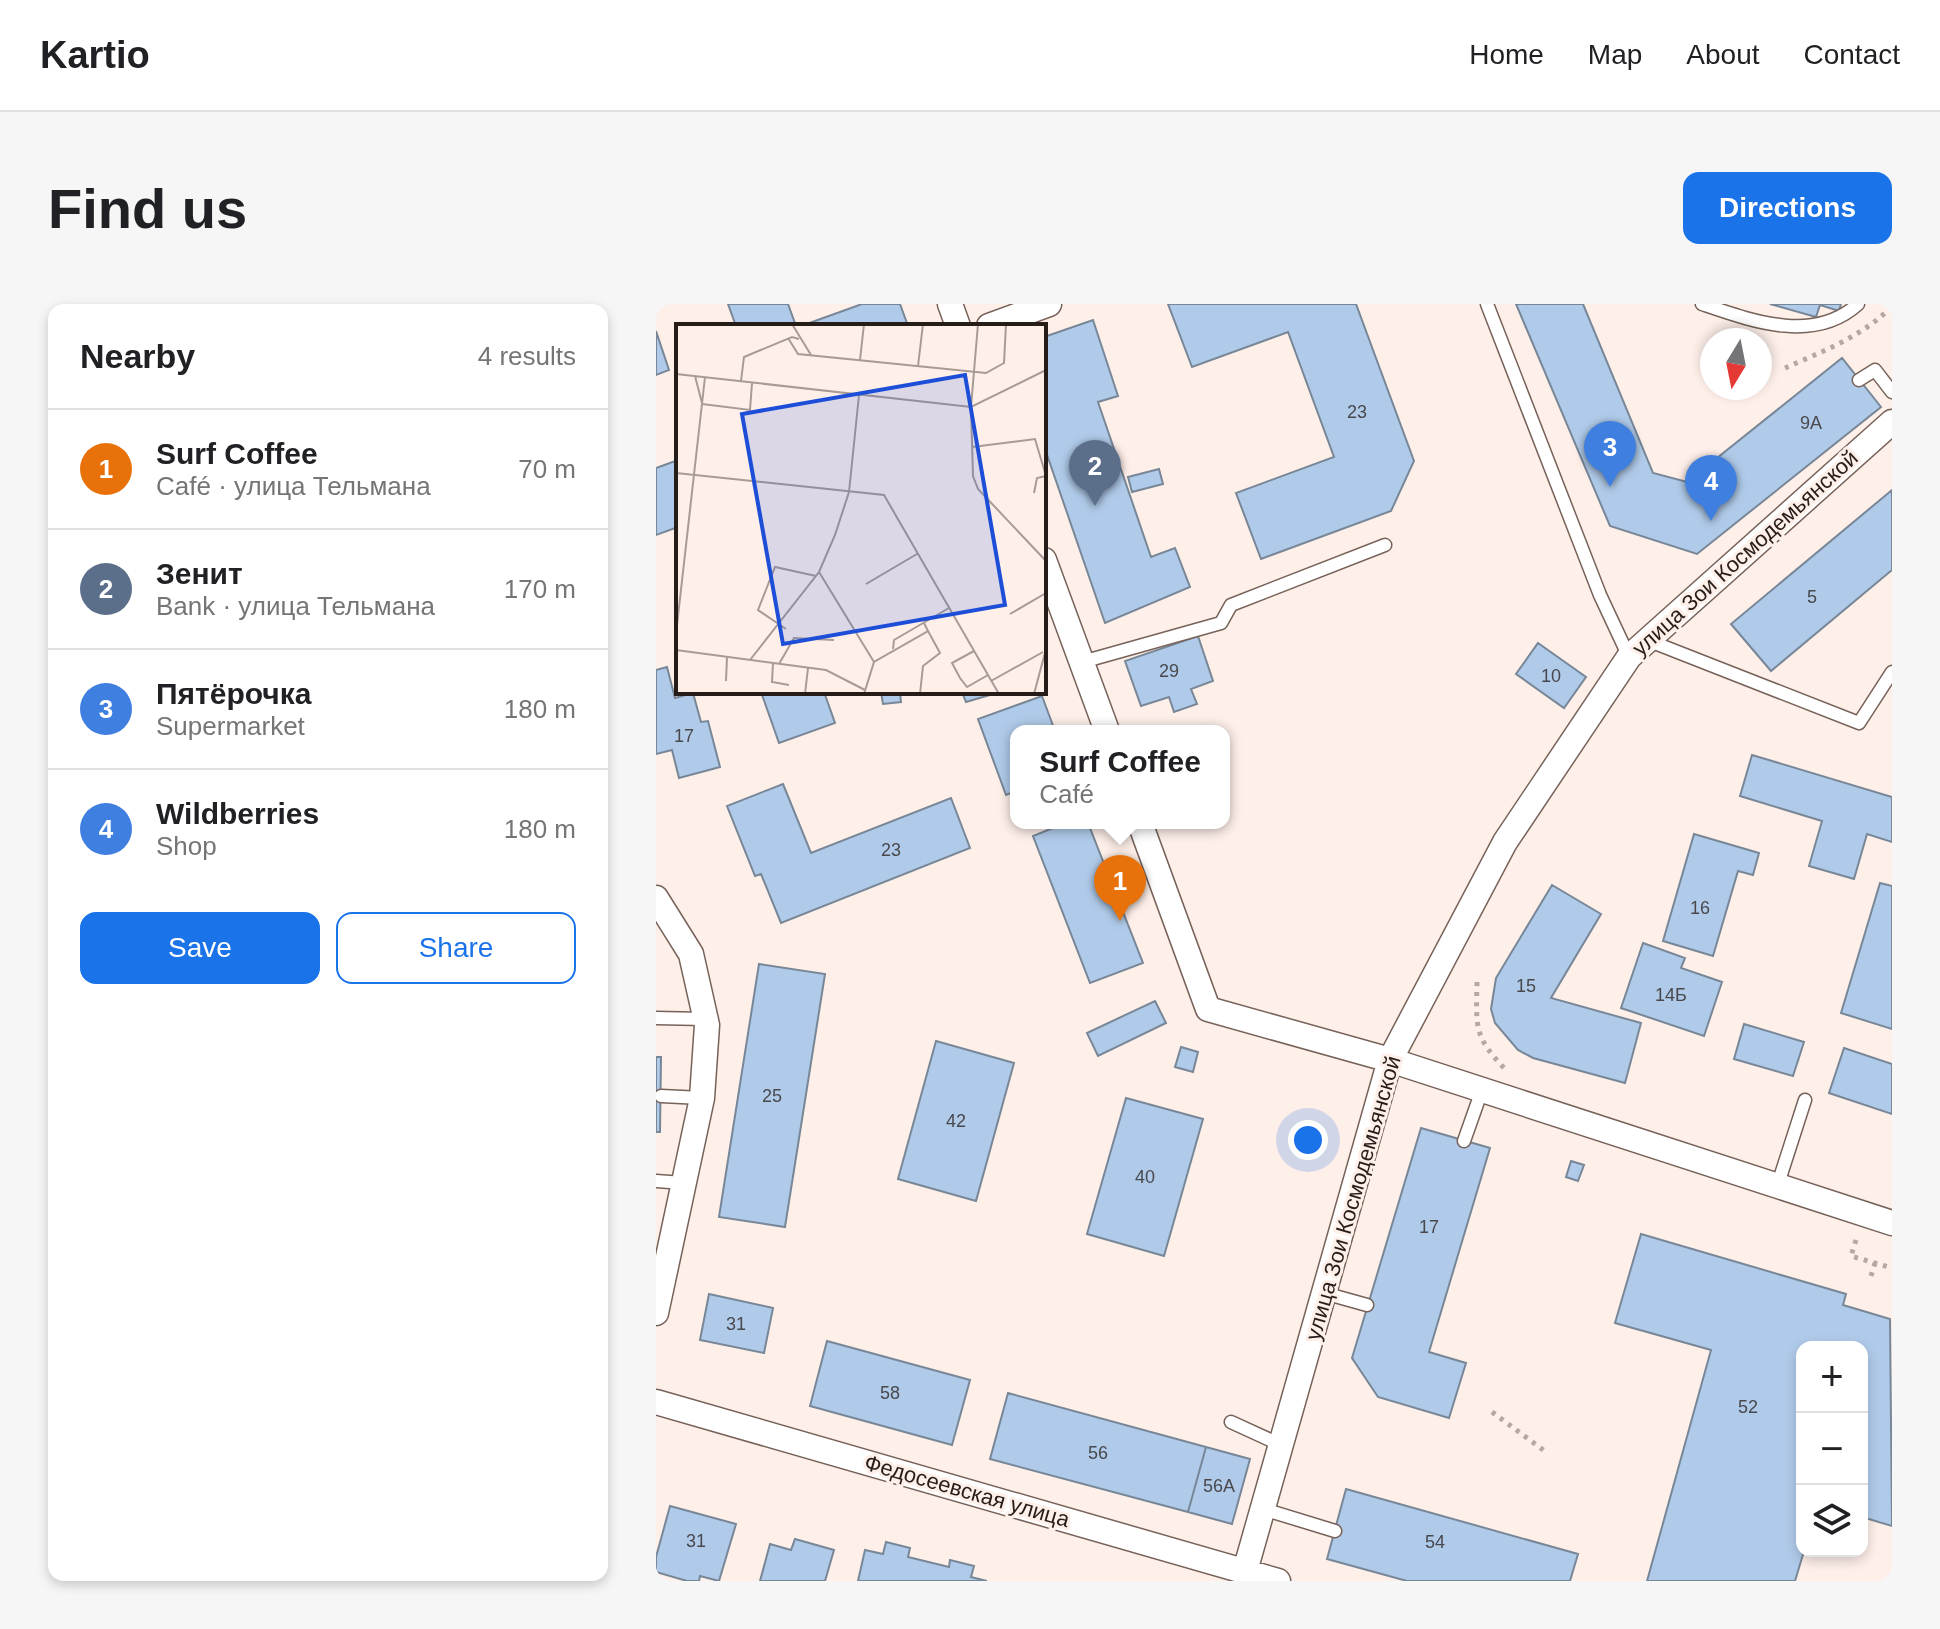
<!DOCTYPE html>
<html lang="en">
<head>
<meta charset="utf-8">
<style>
  :root { --surface:#fff; --page:#f6f6f6; --text:#202124; --muted:#757577; --line:#e0e0e0; --accent:#1a73e8 }
  body { margin:0; font-family:Helvetica,sans-serif; background:var(--page); color:var(--text) }
  .controls { position:absolute; right:24px; bottom:24px; display:grid; overflow:hidden; border-radius:16px; box-shadow:0 4px 12px #0003 }
  .controls button { width:72px; height:72px; display:grid; place-items:center; padding:0; border:0; border-bottom:2px solid var(--line); background:var(--surface); color:var(--text); font:40px sans-serif }
  .compass { position:absolute; left:1044px; top:24px; width:72px; height:72px; border-radius:50%; background:var(--surface); box-shadow:0 4px 12px #0003; rotate:190deg }
  .you { position:absolute; left:652px; top:836px; width:28px; height:28px; margin:-20px; border:6px solid #fff; border-radius:50%; background:#1a73e8; box-shadow:0 0 0 12px #1a73e833 }
  .badge { display:grid; place-items:center; width:52px; height:52px; border-radius:50%; background:var(--accent); color:#fff; font-size:26px; font-weight:700 }
  .pin { position:absolute; translate:-50% -66px; filter:drop-shadow(0 2px 4px #0008) }
  .pin::after { content:''; position:absolute; top:42px; width:28px; height:24px; background:inherit; clip-path:polygon(0 0,100% 0,50% 100%) }
  .popup { position:absolute; left:354px; top:421px; width:220px; height:104px; box-sizing:border-box; display:grid; place-content:center; border-radius:16px; background:var(--surface); filter:drop-shadow(0 2px 6px #0005); font-size:26px; white-space:nowrap; color:var(--muted) }
  .popup b { font-size:30px; color:var(--text) }
  .popup::after { content:''; position:absolute; left:50%; top:100%; margin-left:-16px; border:16px solid transparent; border-top-color:var(--surface) }
  .list { margin:0; padding:0; list-style:none }
  h2 { display:flex; justify-content:space-between; align-items:center; height:104px; margin:0; padding:0 32px; font-size:34px }
  h2 small { font-size:26px; font-weight:400; color:var(--muted) }
  .list li { display:grid; grid-template-columns:52px 1fr auto; gap:24px; align-items:center; box-sizing:border-box; height:120px; padding:0 32px; border-top:2px solid var(--line) }
  .list b { display:block; font-size:30px; white-space:nowrap }
  .list p { margin:0; font-size:26px; white-space:nowrap; color:var(--muted) }
  .list em { font-size:26px; font-style:normal; color:var(--muted) }
  .actions { display:flex; gap:16px; padding:24px 32px }
  .actions a { flex:1; padding:18px 0; border:2px solid var(--accent); border-radius:16px; text-align:center; font-size:28px; color:var(--accent) }
  .actions .main { background:var(--accent); color:#fff }
  .icon { flex:none; width:44px; height:44px; fill:none; stroke:currentColor; stroke-width:2; stroke-linecap:round; stroke-linejoin:round }
  .map { position:relative; flex:none; width:1236px; height:1277px; overflow:hidden; border-radius:16px }
  header { display:flex; align-items:center; gap:48px; box-sizing:border-box; height:112px; padding:0 40px; background:var(--surface); border-bottom:2px solid var(--line) }
  header strong { font-size:38px }
  nav { display:flex; gap:44px; margin-inline-start:auto; font-size:28px }
  .intro { display:flex; align-items:center; justify-content:space-between; box-sizing:border-box; height:192px; padding:0 48px }
  h1 { margin:0; font-size:56px }
  .button { padding:20px 36px; border-radius:16px; background:var(--accent); color:#fff; font-size:28px; font-weight:700 }
  main { display:flex; gap:48px; padding:0 48px }
  aside { flex:1; background:var(--surface); border-radius:16px; box-shadow:0 4px 12px #0003 }
  .map>svg:first-child { display:block }
</style>
</head>
<body>
<header>
<strong>Kartio</strong>
<nav><a>Home</a><a>Map</a><a>About</a><a>Contact</a></nav>
</header>
<div class="intro"><h1>Find us</h1><a class="button">Directions</a></div>
<main>
<aside>
<h2>Nearby<small>4 results</small></h2>
<ul class="list">
<li><span class="badge" style="background:#e8710a">1</span><div><b>Surf Coffee</b><p>Café · улица Тельмана</p></div><em>70 m</em></li>
<li><span class="badge" style="background:#5c6f8a">2</span><div><b>Зенит</b><p>Bank · улица Тельмана</p></div><em>170 m</em></li>
<li><span class="badge" style="background:#3f7fe0">3</span><div><b>Пятёрочка</b><p>Supermarket</p></div><em>180 m</em></li>
<li><span class="badge" style="background:#3f7fe0">4</span><div><b>Wildberries</b><p>Shop</p></div><em>180 m</em></li>
</ul>
<div class="actions"><a class="main">Save</a><a>Share</a></div>
</aside>
<div class="map">
<svg width="1236" height="1277" viewBox="0 0 1236 1277">
  <rect width="100%" height="100%" fill="#feefe9"/>
  <path fill="#b0cbea" stroke="#788797" stroke-width="2" d="M72 0H132L140 22H80Z
    M206 0H244L252 22H145Z
    M512 0H700L758 157 735 207 605 255 580 189 678 153 632 28 536 63Z
    M860 0H927L997 169 1031 178 1186 54 1225 103 1041 250 954 222Z
    M1114 0H1185L1183 7 1164 1 1160 13Z
    M437 16 462 92 442 98 495 253 519 244 534 283 449 319 388 142V33Z
    M0 27 13 66 0 71Z
    M22 156V223L0 231V164Z
    M503 165 507 180 476 188 472 173Z
    M1236 186V266L1115 367 1075 320Z
    M542 332 557 377 535 385 541 400 518 408 513 393 485 402 469 357Z
    M882 339 930 373 908 404 860 370Z
    M11 363 19 394 37 389 45 418 52 417 64 463 23 474 16 446 0 450V366Z
    M105 388H168L179 419 123 439Z
    M225 388H244L245 398 227 400Z
    M306 388H344L310 398Z
    M386 392 399 427H360V487L350 491 322 415Z
    M1096 451 1236 493V538L1211 530 1198 575 1153 562 1166 517 1084 492Z
    M127 480 155 549 295 494 314 544 125 619 105 570 99 572 71 502Z
    M409 519H432L487 659 434 679 377 532Z
    M1038 530 1103 549 1097 571 1082 567 1057 652 1007 637Z
    M1224 579 1236 582V725L1185 709Z
    M896 581 945 610 895 694 985 719 969 779 877 754 862 746 839 719 835 705 840 674Z
    M987 639 1029 654 1025 664 1066 678 1048 732 965 704Z
    M103 660 169 670 129 923 63 913Z
    M499 697 510 719 442 752 431 729Z
    M1088 720 1148 738 1137 772 1078 755Z
    M280 737 358 759 320 897 242 875Z
    M525 743 542 748 537 768 519 763Z
    M1188 744 1236 760V810L1173 789Z
    M0 753H5L4 828H0Z
    M470 794 547 815 508 952 431 930Z
    M765 824 834 844 773 1048 810 1059 793 1114 722 1093 696 1054Z
    M915 857 928 861 922 877 910 873Z
    M985 930 1190 990 1187 1001 1234 1015 1236 1222 1206 1213V1043H1146L1148 1247 1139 1277H991L1055 1046 959 1019Z
    M53 990 117 1004 108 1049 44 1036Z
    M171 1037 314 1076 296 1141 154 1102Z
    M352 1089 550 1143 532 1208 334 1155Z
    M550 1143 594 1155 576 1220 532 1208Z
    M690 1185 922 1250 914 1277H751L671 1255Z
    M14 1202 80 1220 63 1277 44 1272 43 1277H31L0 1268V1253Z
    M139 1235 178 1246 169 1277H104L114 1240 135 1246Z
    M230 1238 254 1244 252 1253 293 1263 294 1256 318 1262 315 1273 331 1277H202L209 1246 227 1250Z"/>
  <g fill="none" stroke-linecap="round" stroke-linejoin="round">
    <g stroke="#776259" stroke-width="15">
      <path id="service" d="M831 0 944 291 973 353
        M1046 0C1096 17 1158 40 1202 0
        M1203 76 1219 66 1236 88
        M991 336 1203 419 1236 368
        M426 358 565 319 575 301 729 241
        M0 714 49 715
        M5 792 46 794
        M808 837 826 786
        M0 877 27 879
        M1121 883 1149 796
        M668 989 711 1001
        M575 1118 625 1141
        M607 1205 679 1227"/>
    </g>
    <g stroke="#776259" stroke-width="27">
      <path id="minor" d="M294 0 302 22
        M333 22 393 0
        M388 256 451 427
        M484 519 552 705 734 756 1236 919
        M0 594 35 650 51 721 46 794 0 1009
        M0 1098 622 1277
        M589 1267 734 756 849 538 973 353 1236 118"/>
    </g>
    <path stroke="#b5a8a3" stroke-width="5" stroke-dasharray="4 6" stroke-linecap="butt" d="M1129 64C1165 48 1208 32 1236 2
      M821 678C820 724 818 733 850 766
      M1200 936 1195 952 1236 964
      M1215 972 1219 959
      M836 1108 890 1148"/>
    <use href="#service" stroke="#fff" stroke-width="12"/>
    <use href="#minor" stroke="#fff" stroke-width="24"/>
  </g>
  <g text-anchor="middle" dominant-baseline="central" stroke-width="6" stroke-linejoin="round" paint-order="stroke">
    <g font-size="18" fill="#48484d">
      <text x="701" y="108">23</text>
      <text x="1155" y="119">9А</text>
      <text x="1156" y="293">5</text>
      <text x="513" y="367">29</text>
      <text x="895" y="372">10</text>
      <text x="28" y="432">17</text>
      <text x="235" y="546">23</text>
      <text x="1044" y="604">16</text>
      <text x="870" y="682">15</text>
      <text x="1015" y="691">14Б</text>
      <text x="116" y="792">25</text>
      <text x="300" y="817">42</text>
      <text x="489" y="873">40</text>
      <text x="773" y="923">17</text>
      <text x="80" y="1020">31</text>
      <text x="234" y="1089">58</text>
      <text x="1092" y="1103">52</text>
      <text x="442" y="1149">56</text>
      <text x="563" y="1182">56А</text>
      <text x="40" y="1237">31</text>
      <text x="779" y="1238">54</text>
    </g>
    <g font-size="22" fill="#261d19" stroke="#feefe9">
      <text transform="translate(1089 249) rotate(-42)">улица Зои Космодемьянской</text>
      <text transform="translate(697 894) rotate(-74)">улица Зои Космодемьянской</text>
      <text transform="translate(311 1187) rotate(16)">Федосеевская улица</text>
    </g>
  </g>
  <g transform="translate(20 20)">
    <rect width="370" height="370" fill="#feefe9"/>
    <path fill="none" stroke="#a89b96" stroke-width="2" d="M116 0 135 31M302 0 295 83 297 152 302 165 370 237M112 14 122 30 310 49 328 39 330 0M0 21V50M184 36 188 0M242 42 247 0M0 50 295 83 370 46M19 52 26 79M65 57 68 33 116 13 123 15M26 80 74 86 76 59M296 123 359 115 370 152 361 154 358 169M0 149 208 171 323 370M143 248 198 338M190 260 241 230M334 290 370 269M110 305 82 286 99 243 140 252M0 310 29 53M217 325 218 316 273 284M0 326 150 346 189 366M298 327 276 339 284 354 291 363 312 351M74 336 143 248 159 211 173 168 183 71M97 339 96 358 113 361M103 340 118 314 158 316M50 357 51 333M315 357 367 328M129 370 132 344M188 370 198 338 252 307 248 299M244 370 247 342 264 329 252 307M358 370 370 325"/>
    <path fill="#1d4ed8" fill-opacity="0.15" stroke="#1d4ed8" stroke-width="4" d="M289 51 329 281 107 320 66 90Z"/>
    <rect width="370" height="370" fill="none" stroke="#261d19" stroke-width="4"/>
  </g>
</svg>
<div class="controls">
<button>+</button>
<button>−</button>
<button><svg class="icon" aria-label="layers" viewBox="0 0 24 24"><path d="M12 4l9 5-9 5-9-5zM3 14l9 5 9-5"/></svg></button>
</div>
<svg class="compass" viewBox="-18 -18 36 36"><path d="M0-13l5 13h-10z" fill="#e53935"/><path d="M0 13l5-13h-10z" fill="#757577"/></svg>
<div class="you"></div>
<div class="pin badge" style="left:464px;top:617px;background:#e8710a">1</div>
<div class="popup"><b>Surf Coffee</b>Café</div>
<div class="pin badge" style="left:439px;top:202px;background:#5c6f8a">2</div>
<div class="pin badge" style="left:954px;top:183px;background:#3f7fe0">3</div>
<div class="pin badge" style="left:1055px;top:217px;background:#3f7fe0">4</div>
</div>
</main>
</body>
</html>
